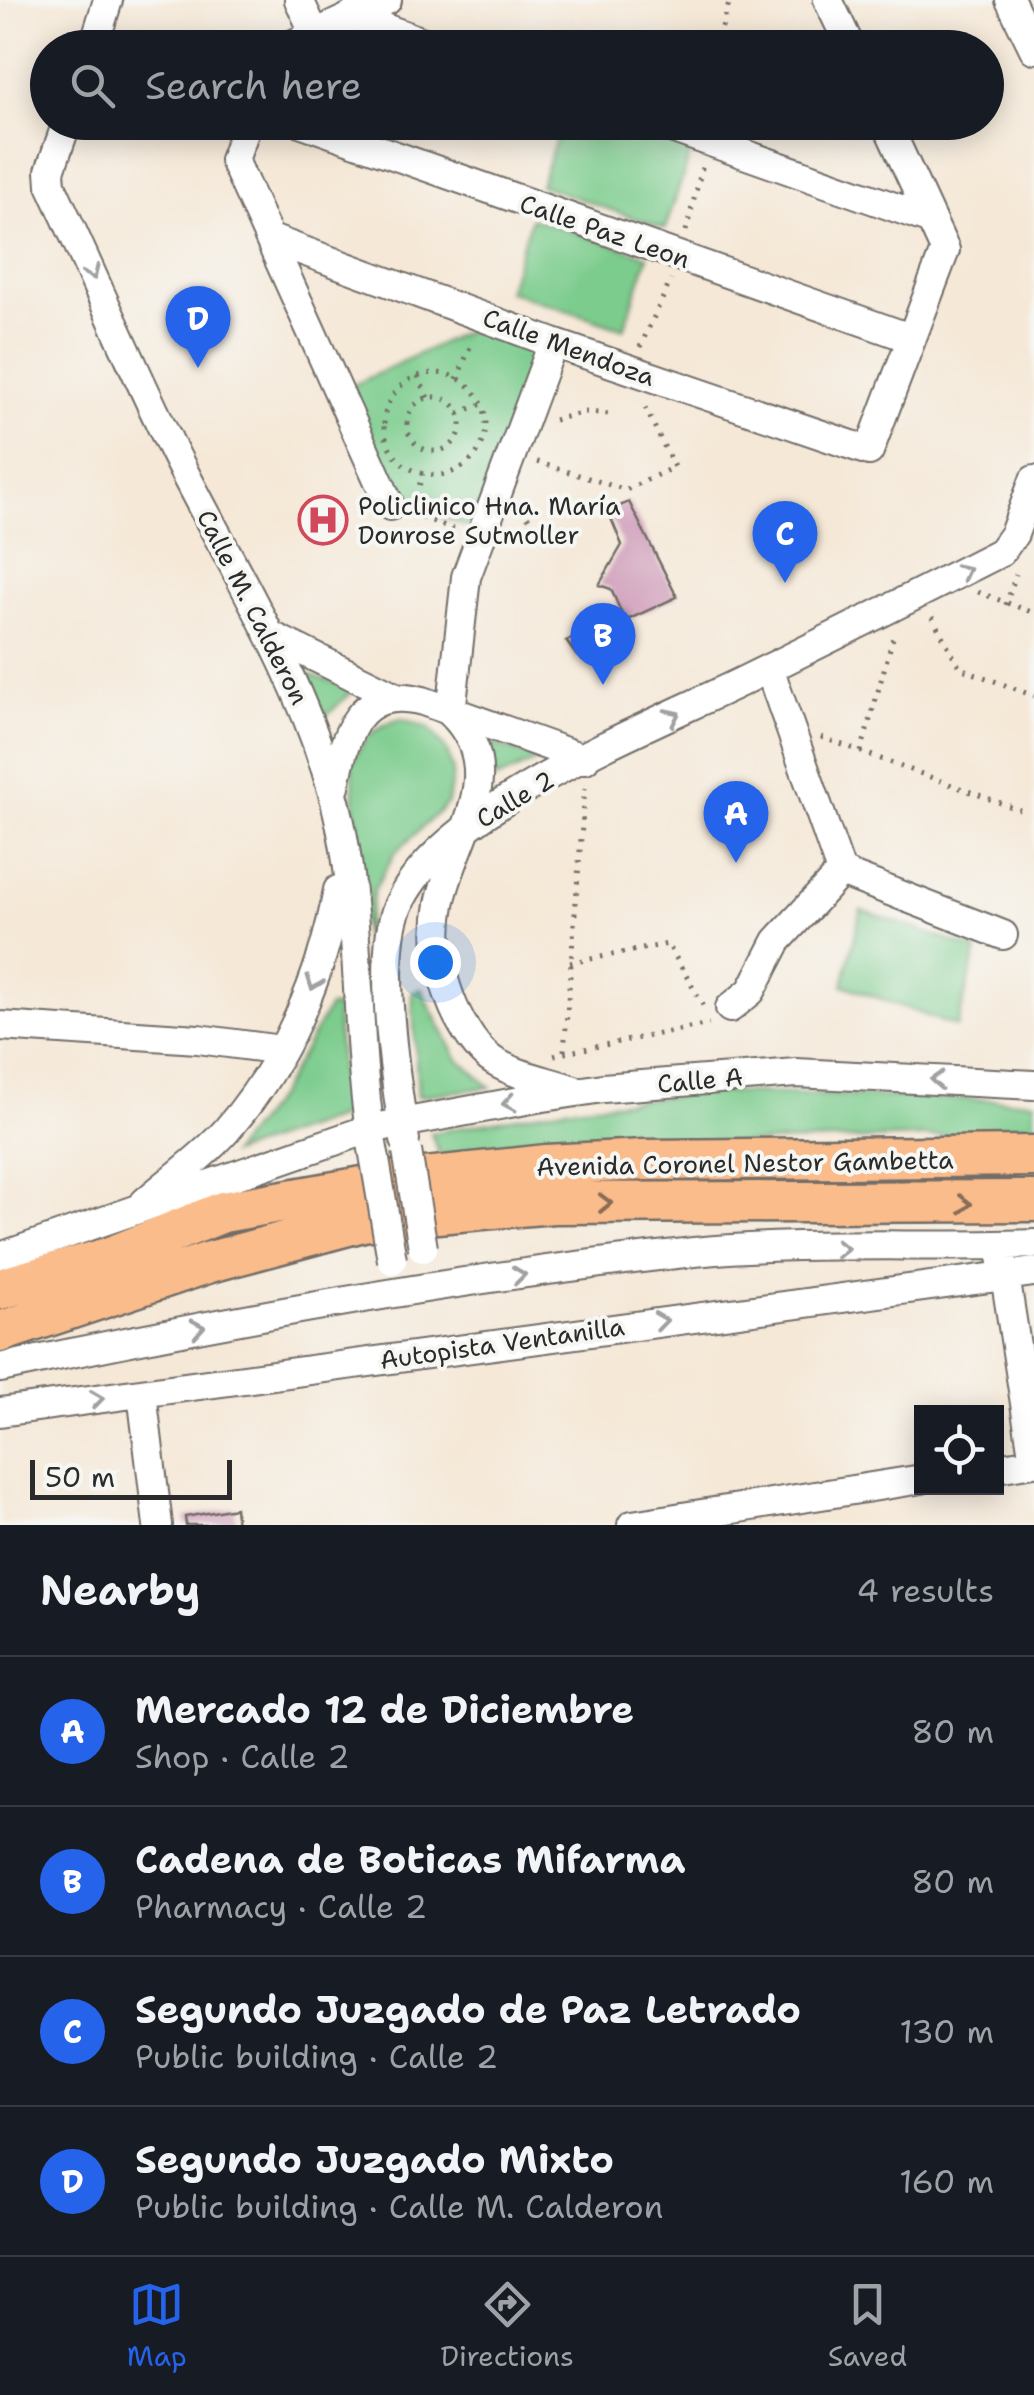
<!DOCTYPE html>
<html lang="en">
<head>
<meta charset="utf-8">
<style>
  :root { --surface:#171b24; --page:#242831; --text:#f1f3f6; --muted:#9ea1a6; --line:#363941; --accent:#2563eb }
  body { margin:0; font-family:"Shantell Sans",sans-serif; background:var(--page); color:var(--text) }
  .controls { position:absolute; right:30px; bottom:30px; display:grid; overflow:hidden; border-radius:0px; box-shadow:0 5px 25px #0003 }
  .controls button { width:90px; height:90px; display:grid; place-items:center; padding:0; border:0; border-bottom:2px solid var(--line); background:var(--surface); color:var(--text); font:50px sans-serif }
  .scale { position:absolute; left:30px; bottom:25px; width:202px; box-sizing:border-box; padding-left:10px; border:5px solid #2b2b2b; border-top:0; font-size:28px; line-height:35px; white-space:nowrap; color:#2b2b2b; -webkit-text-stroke:8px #f6f6f2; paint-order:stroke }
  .you { position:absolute; left:435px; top:962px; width:35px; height:35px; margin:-25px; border:8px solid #fff; border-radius:50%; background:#1a73e8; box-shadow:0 0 0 15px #1a73e833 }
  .badge { display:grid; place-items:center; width:65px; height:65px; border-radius:50%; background:var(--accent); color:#fff; font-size:32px; font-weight:700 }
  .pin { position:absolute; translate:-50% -82px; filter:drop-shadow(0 2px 5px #0008) }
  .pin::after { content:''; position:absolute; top:52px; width:35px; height:30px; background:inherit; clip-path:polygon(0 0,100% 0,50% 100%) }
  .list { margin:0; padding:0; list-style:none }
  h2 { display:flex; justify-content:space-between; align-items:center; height:130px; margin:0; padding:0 40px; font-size:42px }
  h2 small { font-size:32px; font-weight:400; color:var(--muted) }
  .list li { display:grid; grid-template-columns:65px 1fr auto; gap:30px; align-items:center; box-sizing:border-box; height:150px; padding:0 40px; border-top:2px solid var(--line) }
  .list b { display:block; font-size:38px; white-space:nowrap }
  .list p { margin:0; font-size:32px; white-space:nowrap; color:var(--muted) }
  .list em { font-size:32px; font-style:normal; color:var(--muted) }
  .icon { flex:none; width:55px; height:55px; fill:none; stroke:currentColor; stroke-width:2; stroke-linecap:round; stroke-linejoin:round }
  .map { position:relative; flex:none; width:1034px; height:1525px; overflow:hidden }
  .search { position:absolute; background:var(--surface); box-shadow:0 5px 25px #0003; left:30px; right:30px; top:30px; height:110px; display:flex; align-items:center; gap:25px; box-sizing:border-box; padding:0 35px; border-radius:55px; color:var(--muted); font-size:38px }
  .sheet { height:730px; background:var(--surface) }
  nav { display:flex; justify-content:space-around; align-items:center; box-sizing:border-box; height:140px; border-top:2px solid var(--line); background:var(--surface); font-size:28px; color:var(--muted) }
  nav a { display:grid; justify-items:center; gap:5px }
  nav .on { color:var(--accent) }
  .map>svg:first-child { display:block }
</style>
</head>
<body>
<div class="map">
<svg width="1034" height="1525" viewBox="0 0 1034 1525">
  <rect width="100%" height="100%" fill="#f6f6f2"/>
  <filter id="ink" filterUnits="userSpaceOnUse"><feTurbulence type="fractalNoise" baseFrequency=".01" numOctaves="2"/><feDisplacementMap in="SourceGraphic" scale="20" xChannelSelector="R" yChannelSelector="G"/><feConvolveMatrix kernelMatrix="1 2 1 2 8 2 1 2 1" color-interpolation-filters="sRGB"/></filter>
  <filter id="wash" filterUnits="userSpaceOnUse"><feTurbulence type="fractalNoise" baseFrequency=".0048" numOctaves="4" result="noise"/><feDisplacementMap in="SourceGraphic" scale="40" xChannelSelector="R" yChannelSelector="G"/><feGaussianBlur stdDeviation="2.25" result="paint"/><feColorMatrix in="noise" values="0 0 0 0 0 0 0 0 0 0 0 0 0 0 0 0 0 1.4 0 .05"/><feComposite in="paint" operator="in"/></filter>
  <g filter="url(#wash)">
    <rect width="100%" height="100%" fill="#f5e8d7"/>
    <path fill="#7bcc8d" stroke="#537c5c" stroke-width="2.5" d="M562 123H617L692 149 665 229 540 185Z
      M531 218 648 256 624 329 508 291Z
      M479 325 546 349 478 530 390 500 343 390Z
      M305 673 354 689 325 717Z
      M402 719 429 728 447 751 453 771 448 803 395 853 374 890 364 939 352 763C364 738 375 725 402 719Z
      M491 743 535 758 536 761 496 779Z
      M861 910 977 950 957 1027 843 985Z
      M421 989 457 1058 490 1087 418 1096 412 993Z
      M329 1007H336L344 1116 231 1154 278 1096Z
      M714 1092 1034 1101V1133L439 1154 431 1133 564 1108Z"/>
    <g id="blocks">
      <path fill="#cd96b6" d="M629 502 677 597 625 621 611 589 599 585 622 545 608 511Z
        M605 613 619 636 577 656 566 641 591 630 588 621Z
        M235 1508 237 1525H186L185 1517Z"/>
    </g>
  </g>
  <g filter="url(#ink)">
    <use href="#blocks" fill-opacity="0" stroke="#726d67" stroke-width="2.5"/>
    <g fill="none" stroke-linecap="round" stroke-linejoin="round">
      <g stroke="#726d67" stroke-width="32">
        <path id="minor" d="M299 0 315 34
          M828 0 851 48
          M1010 0 1034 49
          M351 16 440 48
          M93 48 108 0
          M285 48 387 0
          M67 122 50 171 51 185C95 279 135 375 182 468 236 574 299 674 332 790 366 909 351 1039 375 1160
          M248 122 234 160 390 506
          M300 122 910 338
          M654 122 931 220
          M271 239 553 343 869 451 945 250 886 122
          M274 637 396 697
          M451 713C512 772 453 839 440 904 433 940 440 975 454 1008 462 1026 478 1052 495 1062 518 1076 549 1081 574 1090
          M451 713 466 577 553 343
          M335 786C344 735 358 684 423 701L585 759
          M841 872 1003 935
          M730 1008 751 991 777 941 841 872 769 668
          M0 1026 198 1039 281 1050
          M405 1140C396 1084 376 956 398 906 441 806 653 726 749 678 834 637 918 594 1001 552L1014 534 1034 480
          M145 1202C171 1179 203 1157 226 1131 285 1064 322 977 338 890
          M1002 1256 1034 1461
          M0 1257 369 1129 537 1098 603 1088 796 1073 1034 1085
          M0 1368C229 1319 461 1277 694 1252 804 1241 922 1248 1034 1244
          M142 1393 158 1525
          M0 1412 1034 1272
          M996 1468 1034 1462
          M632 1525 922 1479"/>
      </g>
      <g stroke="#726d67" stroke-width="45">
        <path id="highway" d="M0 1289 108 1258 223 1212 397 1181 546 1165 644 1160 1034 1156
          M0 1332 210 1262 363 1221 403 1216 553 1203 1034 1201"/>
      </g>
      <path stroke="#726d67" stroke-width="5" stroke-dasharray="2.5 8" stroke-linecap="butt" d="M716 48 730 0
        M686 231 703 164
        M640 347 671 280
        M384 424a51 51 0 1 1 102 0a51 51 0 1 1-102 0Z
        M418 376 428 398
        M457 379 473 340
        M407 424a27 27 0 1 1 54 0a27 27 0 1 1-54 0Z
        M459 413 482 404
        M554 420 585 412 610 414
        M537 462 626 490 674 467 642 401
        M416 495 423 474
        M521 508 533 524 559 543
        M412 514 459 531
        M978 592 1034 613
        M1006 605 1016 574
        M932 617 960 668 1034 696
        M821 737 1020 810
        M861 752 894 634
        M570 963 668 944 704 1007
        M564 1051 585 788
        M554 1055 709 1024"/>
      <use href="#minor" stroke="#fff" stroke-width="28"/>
      <use href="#highway" stroke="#fabc8b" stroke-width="40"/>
      <g stroke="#726d67" stroke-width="32" stroke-linecap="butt">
        <path id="minor-bridge" d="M407 1151 423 1248
          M375 1160 392 1260"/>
      </g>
      <use href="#minor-bridge" stroke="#fff" stroke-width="28"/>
    </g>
    <defs><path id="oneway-chevron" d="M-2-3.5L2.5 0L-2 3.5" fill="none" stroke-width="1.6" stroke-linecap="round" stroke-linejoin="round" transform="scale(2.5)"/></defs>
    <g stroke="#a0a0a0">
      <use href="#oneway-chevron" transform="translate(92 273) rotate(65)"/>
      <use href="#oneway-chevron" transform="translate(964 571) rotate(-27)"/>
      <use href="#oneway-chevron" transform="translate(673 716) rotate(-26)"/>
      <use href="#oneway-chevron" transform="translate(314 983) rotate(110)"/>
      <use href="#oneway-chevron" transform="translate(937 1080) rotate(-177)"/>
      <use href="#oneway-chevron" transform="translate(509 1103) rotate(170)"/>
      <use href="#oneway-chevron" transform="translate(842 1249) rotate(-1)"/>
      <use href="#oneway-chevron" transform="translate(519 1275) rotate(-7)"/>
      <use href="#oneway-chevron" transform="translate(661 1321) rotate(-8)"/>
      <use href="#oneway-chevron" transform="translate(198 1328) rotate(-10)"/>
      <use href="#oneway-chevron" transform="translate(97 1399) rotate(-8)"/>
    </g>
    <g stroke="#886c56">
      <use href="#oneway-chevron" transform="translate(605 1203) rotate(-1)"/>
      <use href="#oneway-chevron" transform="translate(965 1204)"/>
    </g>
  </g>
  <defs>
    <g id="hospital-ring" transform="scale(2.5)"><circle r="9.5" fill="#f6f6f2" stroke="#d1495b" stroke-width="1.5"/><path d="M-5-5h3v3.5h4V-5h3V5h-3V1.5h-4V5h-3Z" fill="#d1495b"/></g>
  </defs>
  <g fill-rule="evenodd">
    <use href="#hospital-ring" x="323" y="520"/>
  </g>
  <g text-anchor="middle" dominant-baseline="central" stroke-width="8" stroke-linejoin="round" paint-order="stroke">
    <g font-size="25" fill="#2b2b2b" stroke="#f6f6f2">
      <text transform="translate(605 231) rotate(19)">Calle Paz Leon</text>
      <text transform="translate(569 347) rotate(20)">Calle Mendoza</text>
      <text transform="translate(253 607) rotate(63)">Calle M. Calderon</text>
      <text transform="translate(515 799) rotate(-31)">Calle 2</text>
      <text transform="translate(700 1080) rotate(-5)">Calle A</text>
      <text transform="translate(745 1163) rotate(-1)">Avenida Coronel Nestor Gambetta</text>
      <text transform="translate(502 1343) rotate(-8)">Autopista Ventanilla</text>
    </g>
    <g font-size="25" fill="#2b2b2b" stroke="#f6f6f2" text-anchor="start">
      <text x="358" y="506">Policlinico Hna. María<tspan x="358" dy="29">Donrose Sutmoller</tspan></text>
    </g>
  </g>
</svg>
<div class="controls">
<button><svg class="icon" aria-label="locate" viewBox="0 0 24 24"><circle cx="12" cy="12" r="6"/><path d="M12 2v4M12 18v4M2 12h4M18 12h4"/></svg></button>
</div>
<div class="scale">50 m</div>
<div class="you"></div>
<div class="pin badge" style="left:736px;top:863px">A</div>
<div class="pin badge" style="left:603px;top:685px">B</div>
<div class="pin badge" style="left:785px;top:583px">C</div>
<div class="pin badge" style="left:198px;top:368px">D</div>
<div class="search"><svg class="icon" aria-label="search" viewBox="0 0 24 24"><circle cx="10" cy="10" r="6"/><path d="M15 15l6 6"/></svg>Search here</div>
</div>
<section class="sheet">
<h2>Nearby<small>4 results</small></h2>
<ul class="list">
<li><span class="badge">A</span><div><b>Mercado 12 de Diciembre</b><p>Shop · Calle 2</p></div><em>80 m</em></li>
<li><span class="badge">B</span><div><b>Cadena de Boticas Mifarma</b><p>Pharmacy · Calle 2</p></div><em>80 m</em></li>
<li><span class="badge">C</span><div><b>Segundo Juzgado de Paz Letrado</b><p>Public building · Calle 2</p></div><em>130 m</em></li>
<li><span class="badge">D</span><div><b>Segundo Juzgado Mixto</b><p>Public building · Calle M. Calderon</p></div><em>160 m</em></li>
</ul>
</section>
<nav>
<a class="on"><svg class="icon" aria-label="map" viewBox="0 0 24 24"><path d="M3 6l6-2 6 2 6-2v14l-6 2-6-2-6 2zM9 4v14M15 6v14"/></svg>Map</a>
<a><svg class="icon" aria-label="directions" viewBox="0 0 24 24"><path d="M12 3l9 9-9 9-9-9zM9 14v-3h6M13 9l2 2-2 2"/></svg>Directions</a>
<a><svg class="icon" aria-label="saved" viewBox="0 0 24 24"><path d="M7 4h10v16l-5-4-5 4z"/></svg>Saved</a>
</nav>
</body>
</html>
